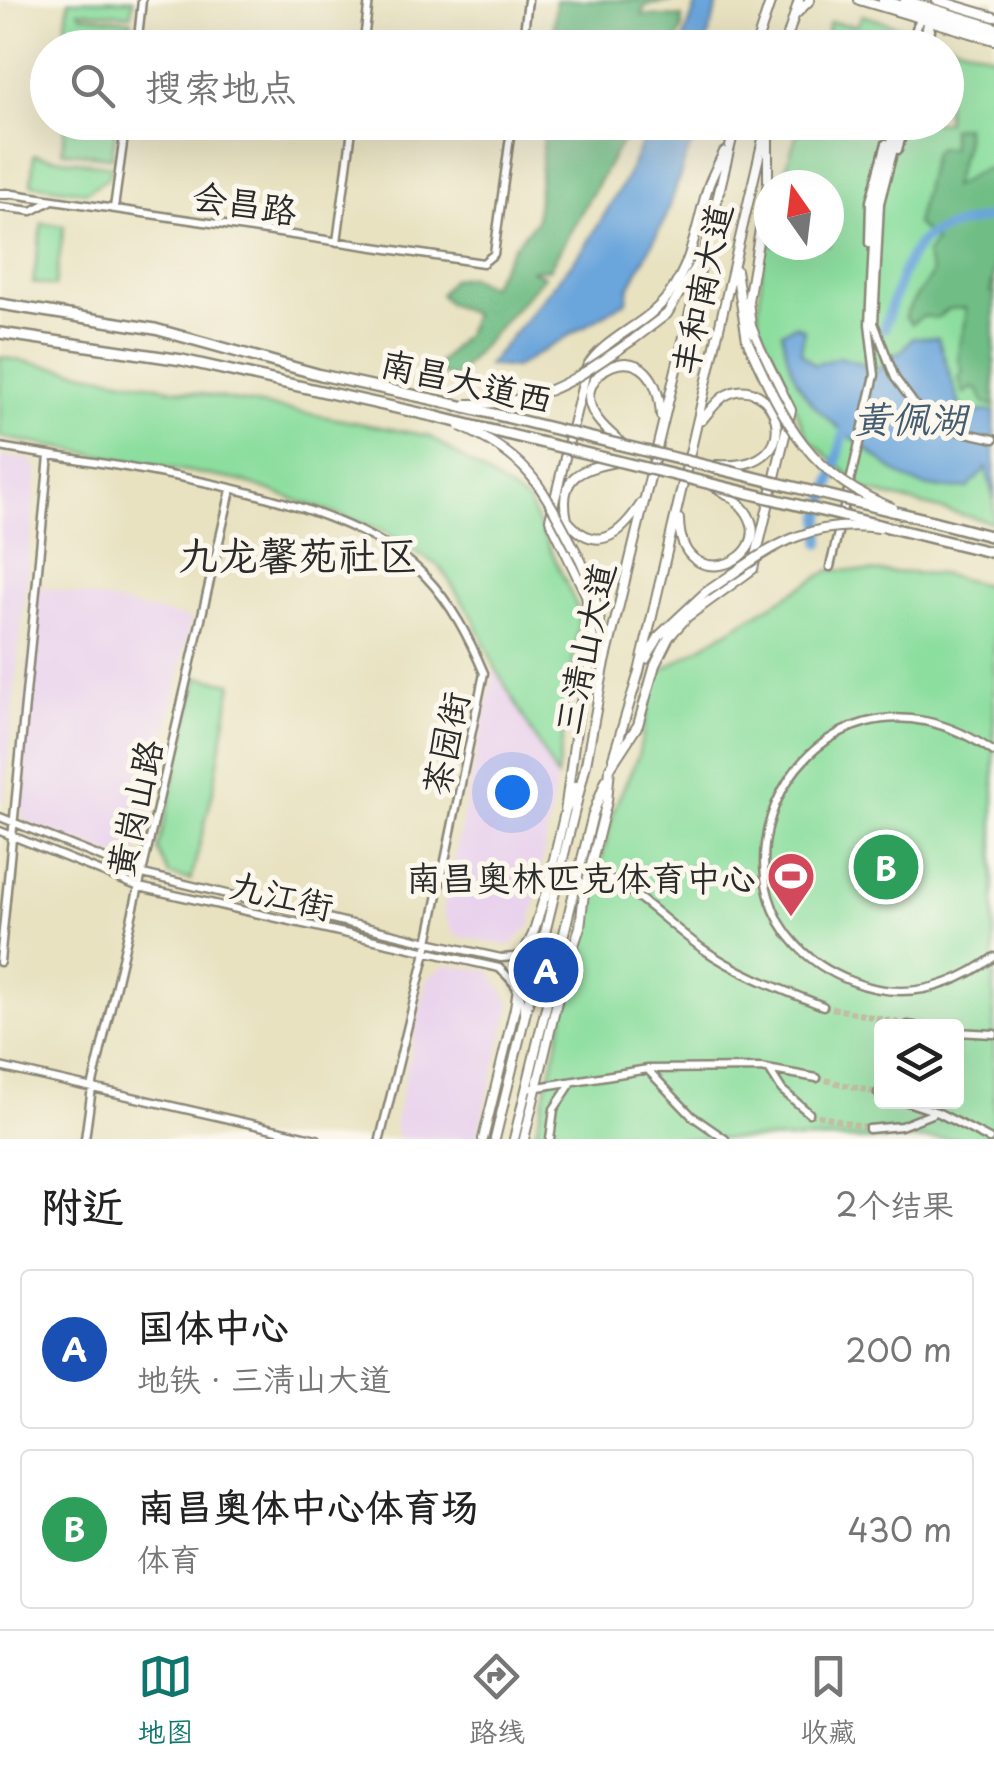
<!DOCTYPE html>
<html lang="zh">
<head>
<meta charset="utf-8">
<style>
  :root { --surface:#fff; --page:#f6f6f6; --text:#222; --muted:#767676; --line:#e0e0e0; --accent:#0f766e }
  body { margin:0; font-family:"Playpen Sans","LXGW WenKai TC",sans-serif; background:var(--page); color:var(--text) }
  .controls { position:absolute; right:30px; bottom:30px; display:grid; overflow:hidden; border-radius:10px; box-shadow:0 10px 40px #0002 }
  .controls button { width:90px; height:90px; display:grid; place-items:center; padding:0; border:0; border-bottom:2px solid var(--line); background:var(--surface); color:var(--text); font:50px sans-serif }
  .compass { position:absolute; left:754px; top:170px; width:90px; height:90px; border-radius:50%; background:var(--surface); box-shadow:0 10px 40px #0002; rotate:346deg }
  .you { position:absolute; left:512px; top:792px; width:35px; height:35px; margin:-25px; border:8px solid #fff; border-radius:50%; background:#1a73e8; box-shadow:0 0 0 15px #1a73e833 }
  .badge { display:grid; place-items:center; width:65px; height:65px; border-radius:50%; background:var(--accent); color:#fff; font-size:32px; font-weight:700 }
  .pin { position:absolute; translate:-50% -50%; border:5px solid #fff; box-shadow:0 2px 10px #0006 }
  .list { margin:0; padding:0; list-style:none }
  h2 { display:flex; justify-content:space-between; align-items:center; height:130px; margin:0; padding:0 40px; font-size:42px }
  h2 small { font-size:32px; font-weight:400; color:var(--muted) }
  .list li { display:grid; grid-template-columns:65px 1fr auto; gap:30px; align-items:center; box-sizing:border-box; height:160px; margin:0 20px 20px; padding:0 20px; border:2px solid var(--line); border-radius:10px }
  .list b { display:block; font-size:38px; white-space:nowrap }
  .list p { margin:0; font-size:32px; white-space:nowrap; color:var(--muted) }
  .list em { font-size:32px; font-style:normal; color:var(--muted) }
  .icon { flex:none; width:55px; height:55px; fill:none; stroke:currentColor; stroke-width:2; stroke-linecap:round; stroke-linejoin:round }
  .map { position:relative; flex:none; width:994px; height:1139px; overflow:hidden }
  .search { position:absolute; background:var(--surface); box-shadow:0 10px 40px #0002; left:30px; right:30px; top:30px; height:110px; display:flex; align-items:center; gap:25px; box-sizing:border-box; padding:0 35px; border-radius:55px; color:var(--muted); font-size:38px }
  .sheet { height:490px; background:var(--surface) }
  nav { display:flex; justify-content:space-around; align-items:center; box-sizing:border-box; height:140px; border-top:2px solid var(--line); background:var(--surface); font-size:28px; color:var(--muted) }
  nav a { display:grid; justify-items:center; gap:5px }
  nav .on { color:var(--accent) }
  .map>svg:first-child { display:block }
</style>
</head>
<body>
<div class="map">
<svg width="994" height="1139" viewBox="0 0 994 1139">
  <rect width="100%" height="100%" fill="#fbf7ec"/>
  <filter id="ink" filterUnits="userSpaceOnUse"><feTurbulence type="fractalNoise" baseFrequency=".01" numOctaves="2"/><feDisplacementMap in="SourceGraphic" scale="20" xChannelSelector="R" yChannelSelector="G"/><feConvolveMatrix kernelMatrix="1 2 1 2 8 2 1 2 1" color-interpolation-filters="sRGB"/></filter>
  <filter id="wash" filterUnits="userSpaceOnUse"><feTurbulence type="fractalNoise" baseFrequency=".0048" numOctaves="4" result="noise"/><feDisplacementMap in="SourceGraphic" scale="40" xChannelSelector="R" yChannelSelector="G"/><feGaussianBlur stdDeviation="2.25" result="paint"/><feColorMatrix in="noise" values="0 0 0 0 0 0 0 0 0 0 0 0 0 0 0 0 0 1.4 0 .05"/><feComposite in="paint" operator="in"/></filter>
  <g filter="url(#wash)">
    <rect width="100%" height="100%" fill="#e8e2c1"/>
    <path fill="#e9d2ed" d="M0 456 31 460 37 471 4 798 0 803Z
      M35 585 191 619 142 847 123 859 25 821 17 798Z
      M495 667 557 777 531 925 510 946 455 935 443 911Z
      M446 965 490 971 511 1004 476 1139H399L394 1126 427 979Z"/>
    <path fill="#8cde9f" stroke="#5c8465" stroke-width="2.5" fill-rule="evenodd" d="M69 0H133L131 15 79 11 82 15 132 21 128 47 64 38Z
      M862 15 994 56V523L865 490 809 439 757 328 764 243 769 225V245H829V185H781L800 123 946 122V48L823 47 830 22 857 26Z
      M92 122 116 126 112 157 62 151 66 123Z
      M34 155 111 166 109 177 86 192 31 184Z
      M42 223 64 226 55 286 33 283Z
      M0 357 429 436 528 502 580 613 557 777 495 667 474 619 440 567 382 530 241 481 0 437Z
      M830 570 939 574 994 587V1139H534L614 809 638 756 656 674ZM882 1026H956V1102H882Z
      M198 677 232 683 213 791 191 880 169 875 158 850Z"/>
    <path fill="#71bd86" stroke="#4e7458" stroke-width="2.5" d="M556 0H679L645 6 642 15 682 17V30L673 47H552Z
      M545 123H632L549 269 530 270 544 276 453 379 434 369 466 333 473 314 448 303 440 294 452 279 468 277 490 286 513 247 536 221Z
      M965 126V144L952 187C966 182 977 166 994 169V276L990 292 994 294V406L984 403 979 391 972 388 964 394 959 378 963 371C950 348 970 330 965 308L948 309 937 318 923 316 911 324 905 317C911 299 924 289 932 273L926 255 935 241 916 224 933 152 939 148H951V128Z"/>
    <path fill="#6aa5db" stroke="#4a6883" stroke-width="2.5" d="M698 0H719L705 47H681Z
      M650 123H702L687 154 666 217 629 288 627 301 514 368 488 365 585 247 626 179Z
      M795 325 804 329 801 352 814 365 840 357 883 370V358L901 352 913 337 938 338 964 418 981 411 994 412V499L986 468 968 488C912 492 906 479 865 448 818 412 792 395 782 332Z"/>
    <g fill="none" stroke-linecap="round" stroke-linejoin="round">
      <path stroke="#6aa5db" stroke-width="10" d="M884 328C894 301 901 264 921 242 933 228 976 221 994 216
        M821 543V520L847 423"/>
    </g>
  </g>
  <g filter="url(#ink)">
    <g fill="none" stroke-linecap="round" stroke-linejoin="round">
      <path stroke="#c2bda3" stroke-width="6" stroke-dasharray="6 3" stroke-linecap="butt" d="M823 1006 908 1025
        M817 1078 878 1093
        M809 1113 869 1129"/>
      <g stroke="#8a8676" stroke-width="11">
        <path id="minor" d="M137 48 142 0
          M363 48 369 0
          M522 48 528 0
          M911 48 917 25 923 18
          M921 48 928 20
          M927 48 931 30 928 20
          M901 122 880 203 874 323 895 378 921 413 940 427
          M898 150 906 122
          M6 193 483 263 494 254 512 122
          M0 207 32 211 51 201
          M114 208 126 122
          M337 242 353 122
          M869 243 870 201 886 143
          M868 411 994 439
          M0 447C115 467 344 490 425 576 452 604 469 638 484 673L426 952 380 1139
          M830 567 875 375 869 324 875 203 896 122
          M994 752C804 621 667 909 851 981 903 1002 950 989 994 957
          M0 817 143 874 428 942 501 958 514 957 523 954 543 934
          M0 831 139 887 499 968C514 981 524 994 523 1014
          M589 869C631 884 666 923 703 949 739 974 783 990 823 1006
          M0 962 49 456
          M908 1025 915 1026
          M956 1032 994 1034
          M0 1067 317 1139
          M648 1070 692 1116 725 1139
          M770 1071 782 1090 809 1113
          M526 1089 648 1069 761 1068 817 1078
          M878 1093 882 1094
          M907 1102 937 1112 989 1139
          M869 1129 901 1126 934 1113
          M85 1139 92 1088 231 490
          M550 1139 554 1109 572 1082"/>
      </g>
      <g stroke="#8a8676" stroke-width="12">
        <path id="major" d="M859 0 994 40
          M883 0 994 33
          M905 0 994 27
          M937 0 994 17
          M794 16 810 0
          M755 48 771 0
          M784 48 799 0
          M0 194H9
          M736 270 747 340
          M634 339 667 314 697 264
          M702 420C708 413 715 403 723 397 774 364 815 472 717 465
          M622 444C611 433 596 422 591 407 576 368 656 328 661 416
          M615 462C578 469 558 478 567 520 597 556 621 534 641 504
          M679 519C680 615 817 541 715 487
          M581 561C596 594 602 622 603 658
          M646 659 660 635 706 592
          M613 758 639 672 764 135
          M565 812 578 715 594 646 586 595 550 519 587 367C604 338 646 325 668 296 693 262 696 226 708 187 712 175 719 163 724 152
          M545 898 565 812 576 786
          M483 1139 515 1008 523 954 533 934 545 895
          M495 1139 586 764 604 667 736 122
          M514 1139 593 814 606 780
          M524 1139 561 985 580 927 584 893 607 801 610 768 638 725 655 665 669 637 687 617 753 569 791 410 760 348 751 326 748 301 768 182V122"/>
      </g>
      <g stroke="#8a8676" stroke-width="14">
        <path id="highway" d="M0 304 155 329 321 375 440 401
          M0 333 182 360 437 417
          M921 518 994 537
          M912 533 994 553"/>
      </g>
      <use href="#minor" stroke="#fff" stroke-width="6"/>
      <use href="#major" stroke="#fff" stroke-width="8"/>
      <use href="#highway" stroke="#fff" stroke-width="9"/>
      <g stroke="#8a8676" stroke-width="12" stroke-linecap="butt">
        <path id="major-bridge" d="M747 340C783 418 807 476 893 508
          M466 404C544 405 572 381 634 339
          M460 426C535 459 544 493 581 561
          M706 592C766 552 802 518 879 528"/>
      </g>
      <g stroke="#8a8676" stroke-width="14" stroke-linecap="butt">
        <path id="highway-bridge" d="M440 401 921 518
          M437 417 912 533"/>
      </g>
      <use href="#major-bridge" stroke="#fff" stroke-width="8"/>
      <use href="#highway-bridge" stroke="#fff" stroke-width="9"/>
    </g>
  </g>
  <defs>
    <g id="stadium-pin" transform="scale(2.5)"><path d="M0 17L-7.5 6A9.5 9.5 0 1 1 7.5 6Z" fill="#d1495b" stroke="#fbf7ec"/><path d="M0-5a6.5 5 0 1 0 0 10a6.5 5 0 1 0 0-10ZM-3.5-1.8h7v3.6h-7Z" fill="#fff"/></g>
  </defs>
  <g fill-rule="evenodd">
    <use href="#stadium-pin" x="791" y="876"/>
  </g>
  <g text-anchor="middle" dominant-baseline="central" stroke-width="10" stroke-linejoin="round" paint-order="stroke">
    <g font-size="35" fill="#2b2b2b" stroke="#fbf7ec">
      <text transform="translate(245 202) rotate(9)">会昌路</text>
      <text transform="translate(700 289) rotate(-78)">丰和南大道</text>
      <text transform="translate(467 380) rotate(13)">南昌大道西</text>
      <text transform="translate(583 648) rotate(-78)">三清山大道</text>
      <text transform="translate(444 743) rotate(-78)">茶园街</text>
      <text transform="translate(133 808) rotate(-77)">黄岗山路</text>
      <text transform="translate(282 894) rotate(13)">九江街</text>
    </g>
    <g font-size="35" fill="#2b2b2b" stroke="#fbf7ec" text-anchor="end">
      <text x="756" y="876">南昌奥林匹克体育中心</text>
    </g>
    <g font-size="38" font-style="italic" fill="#445c71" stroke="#fbf7ec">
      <text x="910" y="417">黄佩湖</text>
    </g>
    <g font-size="40" fill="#2b2b2b" stroke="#fbf7ec">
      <text x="298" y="553">九龙馨苑社区</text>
    </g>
  </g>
</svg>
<div class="controls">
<button><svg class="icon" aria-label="layers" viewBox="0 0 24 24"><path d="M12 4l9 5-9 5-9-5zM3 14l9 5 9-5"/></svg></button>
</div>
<svg class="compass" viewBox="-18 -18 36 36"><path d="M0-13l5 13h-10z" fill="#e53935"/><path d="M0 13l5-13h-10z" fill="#767676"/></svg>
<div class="you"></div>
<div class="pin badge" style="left:546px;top:970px;background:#1a4fb4">A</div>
<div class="pin badge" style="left:886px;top:867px;background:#2e9e5b">B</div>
<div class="search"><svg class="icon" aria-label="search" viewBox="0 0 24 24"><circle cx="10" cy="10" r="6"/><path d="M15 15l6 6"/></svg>搜索地点</div>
</div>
<section class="sheet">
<h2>附近<small>2个结果</small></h2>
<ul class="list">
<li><span class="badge" style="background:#1a4fb4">A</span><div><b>国体中心</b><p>地铁 · 三清山大道</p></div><em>200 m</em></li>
<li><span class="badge" style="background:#2e9e5b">B</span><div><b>南昌奥体中心体育场</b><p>体育</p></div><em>430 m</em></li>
</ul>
</section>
<nav>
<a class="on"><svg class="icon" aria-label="map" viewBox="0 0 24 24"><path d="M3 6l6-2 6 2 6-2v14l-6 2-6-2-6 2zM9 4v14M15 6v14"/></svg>地图</a>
<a><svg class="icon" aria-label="directions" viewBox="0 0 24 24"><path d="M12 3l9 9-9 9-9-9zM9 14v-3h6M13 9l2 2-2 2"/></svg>路线</a>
<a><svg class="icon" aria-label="saved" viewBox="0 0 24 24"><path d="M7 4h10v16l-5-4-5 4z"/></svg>收藏</a>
</nav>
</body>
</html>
